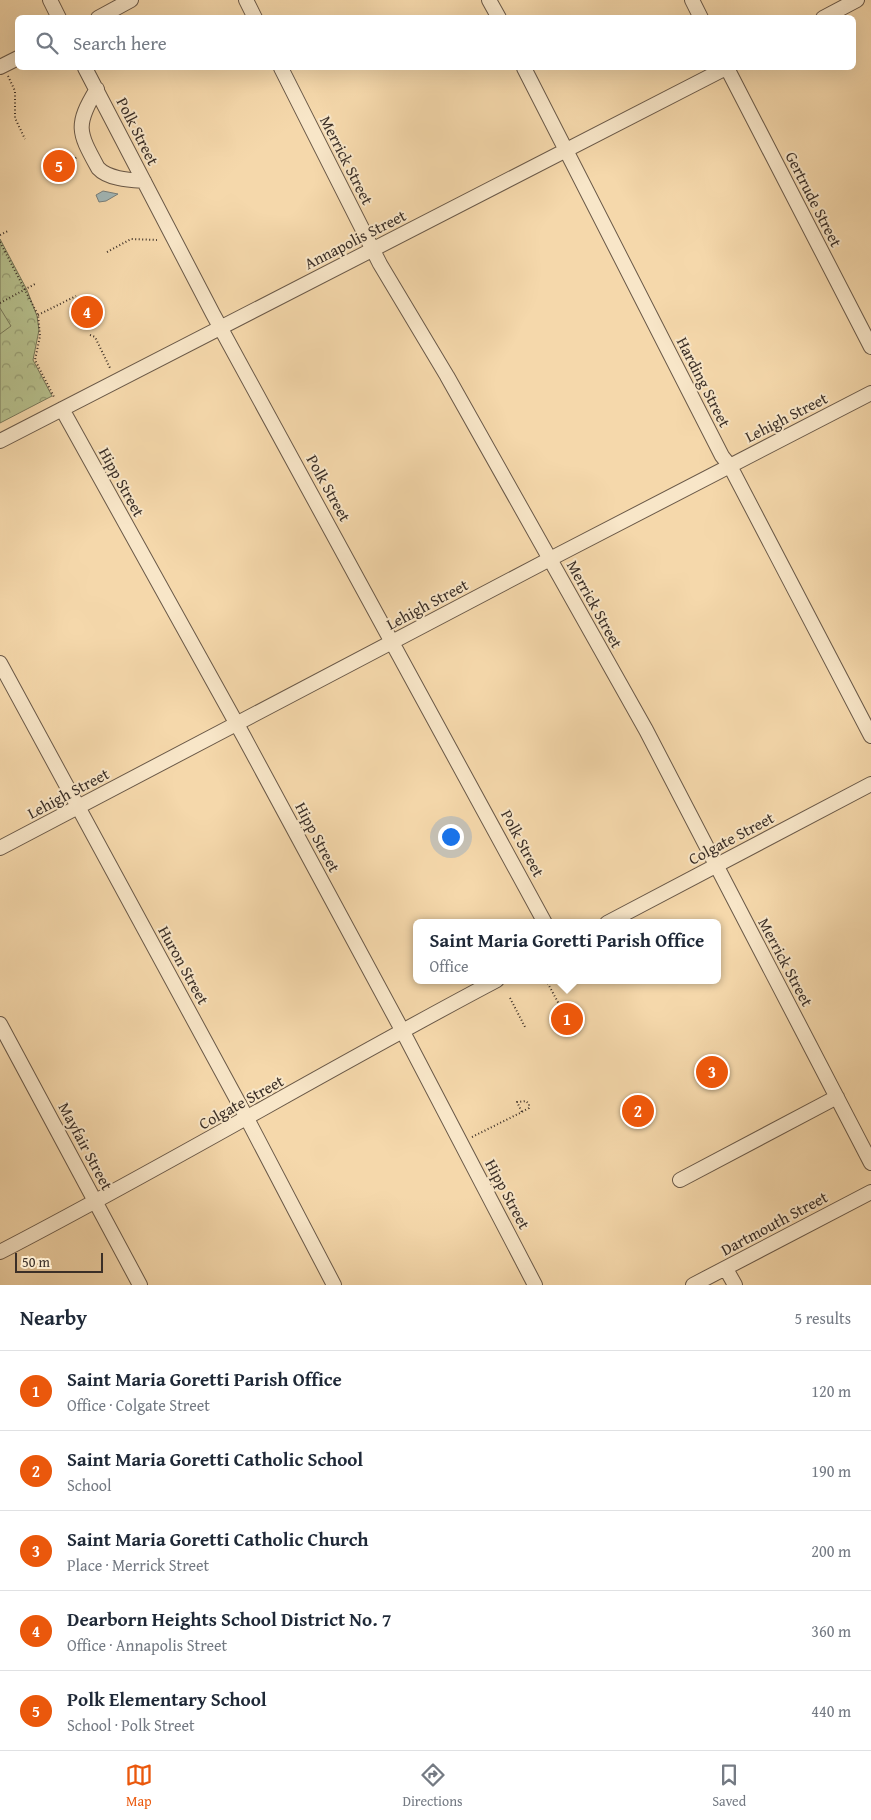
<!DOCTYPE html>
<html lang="en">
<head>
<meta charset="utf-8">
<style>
  :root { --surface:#fff; --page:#f2f2f3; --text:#1f2937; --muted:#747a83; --line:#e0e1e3; --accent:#ea580c }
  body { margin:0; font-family:"Gentium Book Plus",serif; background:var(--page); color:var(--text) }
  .scale { position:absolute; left:15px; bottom:12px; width:88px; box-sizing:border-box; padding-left:5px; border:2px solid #3b2f27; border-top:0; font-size:14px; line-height:18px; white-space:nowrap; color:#3b2f27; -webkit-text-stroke:4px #f8e6c8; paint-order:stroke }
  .you { position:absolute; left:450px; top:836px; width:18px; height:18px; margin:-12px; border:4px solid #fff; border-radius:50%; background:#1a73e8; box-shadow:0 0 0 8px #1a73e833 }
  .badge { display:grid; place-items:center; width:32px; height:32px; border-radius:50%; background:var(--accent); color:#fff; font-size:16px; font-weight:700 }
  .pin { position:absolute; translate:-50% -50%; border:2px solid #fff; box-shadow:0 1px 5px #0006 }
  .popup { position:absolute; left:413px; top:919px; width:308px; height:65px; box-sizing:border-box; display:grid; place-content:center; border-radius:8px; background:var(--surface); filter:drop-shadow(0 1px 4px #0005); font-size:16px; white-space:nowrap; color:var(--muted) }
  .popup b { font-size:19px; color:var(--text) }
  .popup::after { content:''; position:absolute; left:50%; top:100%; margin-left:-10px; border:10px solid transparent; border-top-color:var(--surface) }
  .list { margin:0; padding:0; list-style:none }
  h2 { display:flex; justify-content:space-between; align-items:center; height:65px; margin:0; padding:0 20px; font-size:21px }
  h2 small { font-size:16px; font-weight:400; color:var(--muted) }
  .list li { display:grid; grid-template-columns:32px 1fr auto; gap:15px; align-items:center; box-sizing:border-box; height:80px; padding:0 20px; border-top:1px solid var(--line) }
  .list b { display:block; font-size:19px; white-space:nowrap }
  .list p { margin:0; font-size:16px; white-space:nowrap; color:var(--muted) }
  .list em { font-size:16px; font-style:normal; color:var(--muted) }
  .icon { flex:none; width:28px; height:28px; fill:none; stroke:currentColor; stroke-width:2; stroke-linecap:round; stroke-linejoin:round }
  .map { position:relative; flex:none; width:871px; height:1285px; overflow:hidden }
  .search { position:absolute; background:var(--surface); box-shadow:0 5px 20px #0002; left:15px; right:15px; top:15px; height:55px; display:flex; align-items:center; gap:12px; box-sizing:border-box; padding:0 18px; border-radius:8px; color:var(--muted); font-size:19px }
  .sheet { height:465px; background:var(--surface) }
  nav { display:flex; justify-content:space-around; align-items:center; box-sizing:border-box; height:70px; border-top:1px solid var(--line); background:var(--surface); font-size:14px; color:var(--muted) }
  nav a { display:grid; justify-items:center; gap:2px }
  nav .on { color:var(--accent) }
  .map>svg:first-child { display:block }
</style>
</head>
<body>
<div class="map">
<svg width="871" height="1285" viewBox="0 0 871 1285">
  <defs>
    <pattern id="park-crowns" width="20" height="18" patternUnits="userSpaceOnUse" patternTransform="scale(1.25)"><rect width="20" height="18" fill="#b6c08d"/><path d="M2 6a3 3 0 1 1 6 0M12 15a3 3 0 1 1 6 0" fill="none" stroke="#959c73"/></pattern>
  </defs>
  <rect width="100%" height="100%" fill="#f5d8ab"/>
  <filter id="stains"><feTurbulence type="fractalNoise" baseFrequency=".004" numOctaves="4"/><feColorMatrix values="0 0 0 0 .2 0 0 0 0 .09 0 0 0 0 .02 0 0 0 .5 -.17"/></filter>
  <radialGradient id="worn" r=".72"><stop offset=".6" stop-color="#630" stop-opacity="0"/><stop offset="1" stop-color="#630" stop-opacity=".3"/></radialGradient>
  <path fill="url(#park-crowns)" stroke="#78785a" d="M0 239 27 290 37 316 39 330 33 360 52 396 0 423Z"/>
  <path fill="#b6c08d" stroke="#78785a" d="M0 308 11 326 0 334Z"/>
  <path fill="#a2b6b5" stroke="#79807c" d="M103 191 118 194 106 201 99 202 96 195Z"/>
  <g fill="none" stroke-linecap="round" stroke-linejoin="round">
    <g stroke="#6a5948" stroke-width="16">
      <path id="minor" d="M50 0 59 18
        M246 0 255 18
        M489 0 499 18
        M692 0 701 18
        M98 18 131 0
        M823 18 857 0
        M0 67 18 58
        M85 68 213 314 545 923
        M281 68 380 264 447 376 646 730 871 1163
        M524 68 722 456 730 466 871 736
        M727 68 871 347
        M97 89C74 126 79 133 98 168 108 179 130 180 144 181
        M62 409 244 737 402 1030 535 1285
        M0 441 726 68
        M0 663 242 1109 334 1285
        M0 848 550 559 871 393
        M607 923 871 784
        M0 1024 140 1285
        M680 1180 837 1097
        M0 1252C168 1165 330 1068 497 980
        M726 1269 735 1285
        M693 1285 871 1192"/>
    </g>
    <path stroke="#3b2f27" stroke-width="2" stroke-dasharray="1 2.5" stroke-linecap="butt" d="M8 76 15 91V118L25 139
      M69 161 78 157
      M0 235 8 231
      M0 242 38 315 40 336 35 360 54 397
      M107 252 131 239 157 240
      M0 303 35 284
      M38 315 76 296
      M90 335 95 337 110 368
      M546 980 561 1008
      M510 998 525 1027
      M472 1137 522 1112 529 1108V1104L526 1101 517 1102 522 1112"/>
    <use href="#minor" stroke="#f8e6c8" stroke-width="14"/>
  </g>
  <g text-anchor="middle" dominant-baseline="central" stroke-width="4" stroke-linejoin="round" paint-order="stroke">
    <g font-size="16" fill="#3b2f27" stroke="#f8e6c8">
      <text transform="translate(138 131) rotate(63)">Polk Street</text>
      <text transform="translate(347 160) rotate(63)">Merrick Street</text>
      <text transform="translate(814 199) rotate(63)">Gertrude Street</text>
      <text transform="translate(355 239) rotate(-27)">Annapolis Street</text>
      <text transform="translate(704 382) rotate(63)">Harding Street</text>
      <text transform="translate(786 417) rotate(-27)">Lehigh Street</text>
      <text transform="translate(122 482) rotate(61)">Hipp Street</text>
      <text transform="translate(329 488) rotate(61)">Polk Street</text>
      <text transform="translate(427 604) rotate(-28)">Lehigh Street</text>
      <text transform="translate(595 604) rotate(61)">Merrick Street</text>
      <text transform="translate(68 793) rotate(-28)">Lehigh Street</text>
      <text transform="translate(318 837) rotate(62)">Hipp Street</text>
      <text transform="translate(731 838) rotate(-28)">Colgate Street</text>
      <text transform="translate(523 843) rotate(62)">Polk Street</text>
      <text transform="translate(786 962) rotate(62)">Merrick Street</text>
      <text transform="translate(184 965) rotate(61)">Huron Street</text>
      <text transform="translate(241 1102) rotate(-29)">Colgate Street</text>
      <text transform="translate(86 1146) rotate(62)">Mayfair Street</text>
      <text transform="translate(508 1194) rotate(62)">Hipp Street</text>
      <text transform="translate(774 1223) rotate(-28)">Dartmouth Street</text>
    </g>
  </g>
  <rect width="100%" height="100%" filter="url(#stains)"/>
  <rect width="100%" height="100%" fill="url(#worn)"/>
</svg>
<div class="scale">50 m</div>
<div class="you"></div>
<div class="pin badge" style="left:567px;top:1019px">1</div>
<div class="popup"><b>Saint Maria Goretti Parish Office</b>Office</div>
<div class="pin badge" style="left:638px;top:1111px">2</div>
<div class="pin badge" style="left:712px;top:1072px">3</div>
<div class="pin badge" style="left:87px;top:312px">4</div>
<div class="pin badge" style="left:59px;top:166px">5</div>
<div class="search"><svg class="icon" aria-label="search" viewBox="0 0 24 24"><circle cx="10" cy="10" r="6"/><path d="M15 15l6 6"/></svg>Search here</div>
</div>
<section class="sheet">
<h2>Nearby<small>5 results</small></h2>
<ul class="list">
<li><span class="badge">1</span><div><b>Saint Maria Goretti Parish Office</b><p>Office · Colgate Street</p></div><em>120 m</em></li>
<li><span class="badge">2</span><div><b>Saint Maria Goretti Catholic School</b><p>School</p></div><em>190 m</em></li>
<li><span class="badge">3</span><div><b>Saint Maria Goretti Catholic Church</b><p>Place · Merrick Street</p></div><em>200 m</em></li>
<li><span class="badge">4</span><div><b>Dearborn Heights School District No. 7</b><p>Office · Annapolis Street</p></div><em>360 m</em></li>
<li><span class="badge">5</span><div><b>Polk Elementary School</b><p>School · Polk Street</p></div><em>440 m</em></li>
</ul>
</section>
<nav>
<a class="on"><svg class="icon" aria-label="map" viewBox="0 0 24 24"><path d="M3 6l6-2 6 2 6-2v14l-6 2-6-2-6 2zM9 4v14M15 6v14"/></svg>Map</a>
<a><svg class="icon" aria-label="directions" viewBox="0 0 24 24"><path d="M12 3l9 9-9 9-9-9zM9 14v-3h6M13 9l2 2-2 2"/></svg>Directions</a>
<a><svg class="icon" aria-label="saved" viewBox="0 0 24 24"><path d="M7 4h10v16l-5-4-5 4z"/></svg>Saved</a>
</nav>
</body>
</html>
